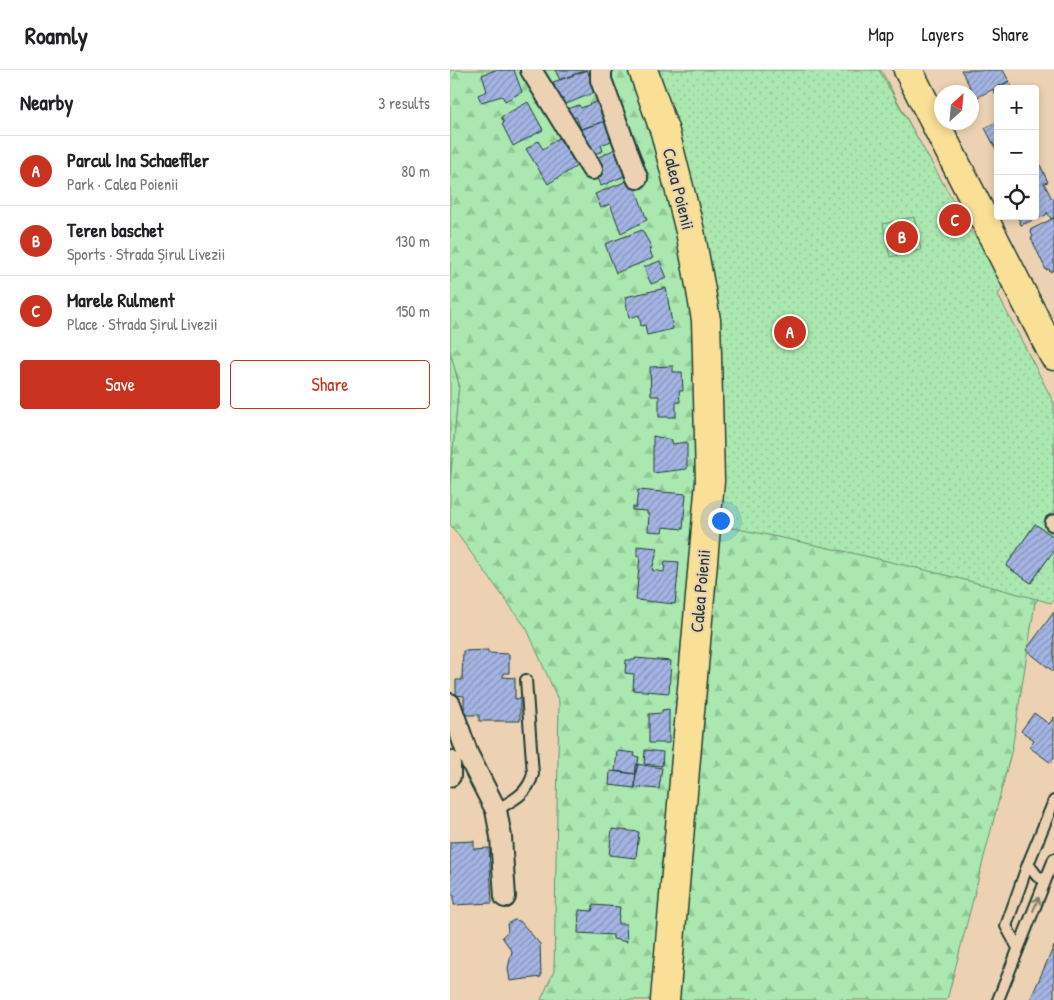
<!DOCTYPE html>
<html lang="en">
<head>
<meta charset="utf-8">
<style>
  :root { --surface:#fff; --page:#f6f6f6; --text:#202124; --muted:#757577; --line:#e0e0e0; --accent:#c8321e }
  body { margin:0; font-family:"Patrick Hand",sans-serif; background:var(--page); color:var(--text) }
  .controls { position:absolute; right:15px; top:15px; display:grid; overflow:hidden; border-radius:5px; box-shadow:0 2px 8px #0003 }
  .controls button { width:45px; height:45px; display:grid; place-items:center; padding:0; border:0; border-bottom:1px solid var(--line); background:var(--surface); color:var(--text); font:25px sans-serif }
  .compass { position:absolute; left:484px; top:15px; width:45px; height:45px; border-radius:50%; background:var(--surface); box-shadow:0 2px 8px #0003; rotate:26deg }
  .you { position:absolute; left:270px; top:450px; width:18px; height:18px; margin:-12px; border:4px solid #fff; border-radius:50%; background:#1a73e8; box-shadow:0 0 0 8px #1a73e833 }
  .badge { display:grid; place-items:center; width:32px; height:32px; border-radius:50%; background:var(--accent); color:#fff; font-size:16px; font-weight:700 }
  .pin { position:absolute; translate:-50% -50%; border:2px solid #fff; box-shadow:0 1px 5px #0006 }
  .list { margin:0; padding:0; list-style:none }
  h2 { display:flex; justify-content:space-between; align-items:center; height:65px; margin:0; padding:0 20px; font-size:21px }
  h2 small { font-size:16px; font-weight:400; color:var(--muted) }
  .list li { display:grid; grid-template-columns:32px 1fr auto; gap:15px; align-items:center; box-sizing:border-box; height:70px; padding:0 20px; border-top:1px solid var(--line) }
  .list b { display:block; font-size:19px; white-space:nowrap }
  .list p { margin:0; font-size:16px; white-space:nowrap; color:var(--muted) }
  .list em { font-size:16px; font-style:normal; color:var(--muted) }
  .actions { display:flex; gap:10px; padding:15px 20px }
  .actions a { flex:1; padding:11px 0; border:1px solid var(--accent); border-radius:5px; text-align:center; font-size:18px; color:var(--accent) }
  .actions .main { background:var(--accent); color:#fff }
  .icon { flex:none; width:28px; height:28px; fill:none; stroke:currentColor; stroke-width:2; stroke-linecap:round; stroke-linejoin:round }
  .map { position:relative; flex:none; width:604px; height:930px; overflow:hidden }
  header { display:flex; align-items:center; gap:30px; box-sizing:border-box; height:70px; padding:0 25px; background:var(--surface); border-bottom:1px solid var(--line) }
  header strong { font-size:24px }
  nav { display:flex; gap:28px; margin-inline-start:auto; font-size:18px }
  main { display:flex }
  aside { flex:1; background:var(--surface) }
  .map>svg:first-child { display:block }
</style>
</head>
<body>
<header>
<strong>Roamly</strong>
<nav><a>Map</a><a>Layers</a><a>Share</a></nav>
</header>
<main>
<aside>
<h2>Nearby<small>3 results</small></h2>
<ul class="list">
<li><span class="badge">A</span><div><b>Parcul Ina Schaeffler</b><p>Park · Calea Poienii</p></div><em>80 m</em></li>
<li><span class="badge">B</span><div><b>Teren baschet</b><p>Sports · Strada Șirul Livezii</p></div><em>130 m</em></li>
<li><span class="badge">C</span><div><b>Marele Rulment</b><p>Place · Strada Șirul Livezii</p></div><em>150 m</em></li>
</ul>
<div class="actions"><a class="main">Save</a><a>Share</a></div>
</aside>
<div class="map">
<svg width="604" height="930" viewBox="0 0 604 930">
  <defs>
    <pattern id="grass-tufts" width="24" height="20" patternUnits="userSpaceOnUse" patternTransform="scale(1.25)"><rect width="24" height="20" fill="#aae8af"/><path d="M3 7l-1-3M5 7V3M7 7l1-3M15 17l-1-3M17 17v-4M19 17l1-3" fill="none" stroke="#92c897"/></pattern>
    <pattern id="forest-firs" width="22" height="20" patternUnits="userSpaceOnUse" patternTransform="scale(1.25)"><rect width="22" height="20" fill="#aae8af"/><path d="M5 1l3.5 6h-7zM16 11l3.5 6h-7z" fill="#92c897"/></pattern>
    <pattern id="park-dots" width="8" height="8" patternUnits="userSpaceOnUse" patternTransform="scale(1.25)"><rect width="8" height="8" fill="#aae8af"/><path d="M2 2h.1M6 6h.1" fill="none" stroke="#92c897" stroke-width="1.8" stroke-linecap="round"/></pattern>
    <pattern id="building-hatch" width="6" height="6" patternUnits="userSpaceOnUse" patternTransform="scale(1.25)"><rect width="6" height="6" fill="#a4b4e3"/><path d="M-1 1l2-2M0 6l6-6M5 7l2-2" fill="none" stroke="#8594b9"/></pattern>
  </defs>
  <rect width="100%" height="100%" fill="#ecd2b3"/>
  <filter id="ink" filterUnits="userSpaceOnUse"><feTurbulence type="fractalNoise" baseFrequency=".02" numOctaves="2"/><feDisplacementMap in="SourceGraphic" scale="10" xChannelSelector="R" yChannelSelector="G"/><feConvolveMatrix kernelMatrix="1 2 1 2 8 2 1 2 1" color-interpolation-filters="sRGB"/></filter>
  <g filter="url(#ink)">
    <path fill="url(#grass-tufts)" stroke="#649272" d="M0 281 9 314 0 414Z"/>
    <path fill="url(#forest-firs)" stroke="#649272" d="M0 0H431L495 120 604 349V512L585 533 562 679 497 930H91L104 901 109 632 77 559 0 454V414L9 314 0 281Z"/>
    <path fill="url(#park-dots)" stroke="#649272" d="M198 0H429L510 143 516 157 544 187 556 210 548 225 604 333V467L585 454 556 496 581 513 604 480V529L601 533C491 502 380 477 268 455L262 225Z"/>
    <path fill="#aae8af" stroke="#649272" d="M464 147 471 180 440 187 433 154Z"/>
    <path fill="url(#building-hatch)" stroke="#1f3d34" d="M45 0H64L72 22 55 31 52 26 31 32 28 25 37 21 32 5Z
      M105 0H137L110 10Z
      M137 0 146 22 111 36 103 12Z
      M511 0H553L559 11 526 28Z
      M559 11 563 19H548V28L543 20Z
      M151 30 159 50 131 59 126 47 121 48 118 39 129 35 131 38Z
      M78 32 93 60 63 76 52 54 54 53 51 47Z
      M159 50 166 69 151 75 153 81 135 87 129 60Z
      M548 51V83L535 58Z
      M109 68 127 96 98 114 76 79 88 71 93 79Z
      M169 77 179 104 151 116 145 100 151 97 147 88Z
      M585 84 598 112 594 113 602 129 604 127V148L601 149 597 142 596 145 571 155 567 146H585Z
      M182 109 197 150 171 163 160 134 151 138 145 124Z
      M604 148V200L600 202 599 199 596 200 581 168 583 167 580 160Z
      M192 160 202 178 199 179 203 188 166 203 155 174Z
      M210 191 217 208 201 214 194 197Z
      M216 218 223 259 197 265 195 255 191 256 189 245 179 248 175 227Z
      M223 296V302H232L233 321H229L230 332H226V347H209V326H201L200 297Z
      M203 366 222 370V374L237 372V399L203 403Z
      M188 420 236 424 233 459 213 457 212 462 198 461 199 444H197V441L182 440V437H186Z
      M585 454 604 467V480L581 513 556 496Z
      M187 476 208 478 202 500 214 502 215 491 229 492 225 534 186 530 190 486H187Z
      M604 542V602L576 580Z
      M38 580V583L59 584V603H53V607L65 608V629L70 628V651H29V645H14V626L6 625V610H12L13 581Z
      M185 588 221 591 219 623 183 620 184 604 175 603 176 590H185Z
      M219 639V673H199V644L212 643V640Z
      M584 643 599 654 604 647V688L601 693 579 677 584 670 571 661Z
      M195 680 213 682 212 696 194 694Z
      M167 681 185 683 184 686 189 687 186 704 165 701Z
      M186 694 212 698 209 719 185 717Z
      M160 701 186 704 185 718 159 715Z
      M162 759 189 762 186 788 159 785Z
      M24 771V779L39 778 42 833 4 835V825H0V772Z
      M143 835 170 837 168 854H176L177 872 163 869V865L128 863 129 840 142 841Z
      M64 850 70 851 90 874 91 907 60 911 58 898 62 881 52 867 58 861 57 854Z
      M604 876V930H580Z"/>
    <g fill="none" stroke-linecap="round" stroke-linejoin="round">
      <g stroke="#1f3d34" stroke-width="14">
        <path id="service" d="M46 740C63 730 77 725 83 704L76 610
          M595 810 587 806 578 794 604 731
          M568 878 556 856 578 794
          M548 930 604 789"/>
      </g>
      <g stroke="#1f3d34" stroke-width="19">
        <path id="pedestrian" d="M603 453H604"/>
      </g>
      <g stroke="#1f3d34" stroke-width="24">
        <path id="minor" d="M81 0 142 99
          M151 0V10L187 108
          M0 634 18 685 46 740 51 767 55 827
          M0 691V706"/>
      </g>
      <g stroke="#1f3d34" stroke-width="31">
        <path id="primary" d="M193 0 215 62 240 161 250 215 256 250 257 286 260 411 215 930
          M458 0 604 286"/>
      </g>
      <use href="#service" stroke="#ecd2b3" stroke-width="10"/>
      <use href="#pedestrian" stroke="#ecd2b3" stroke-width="15"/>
      <use href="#minor" stroke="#ecd2b3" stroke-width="20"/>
      <use href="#primary" stroke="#fadf96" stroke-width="28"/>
    </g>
    <defs><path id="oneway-shaft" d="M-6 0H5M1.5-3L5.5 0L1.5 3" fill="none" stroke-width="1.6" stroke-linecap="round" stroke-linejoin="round" transform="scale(1.25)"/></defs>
    <use stroke="#7b806d" href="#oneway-shaft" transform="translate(586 834) rotate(-68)"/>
  </g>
  <g text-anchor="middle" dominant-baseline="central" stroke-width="4" stroke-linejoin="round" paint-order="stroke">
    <g font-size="18" fill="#1f3d34" stroke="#ecd2b3">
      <text transform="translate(229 119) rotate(76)">Calea Poienii</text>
      <text transform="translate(250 521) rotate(-85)">Calea Poienii</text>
    </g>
  </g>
</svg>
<div class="controls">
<button>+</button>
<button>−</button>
<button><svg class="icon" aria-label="locate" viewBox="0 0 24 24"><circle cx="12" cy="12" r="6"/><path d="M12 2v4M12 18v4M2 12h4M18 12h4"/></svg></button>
</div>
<svg class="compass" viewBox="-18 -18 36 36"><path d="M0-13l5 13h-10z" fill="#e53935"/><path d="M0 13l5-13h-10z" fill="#757577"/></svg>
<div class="you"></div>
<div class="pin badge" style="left:340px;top:262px">A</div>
<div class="pin badge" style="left:452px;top:167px">B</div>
<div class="pin badge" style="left:505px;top:150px">C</div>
</div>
</main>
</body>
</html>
